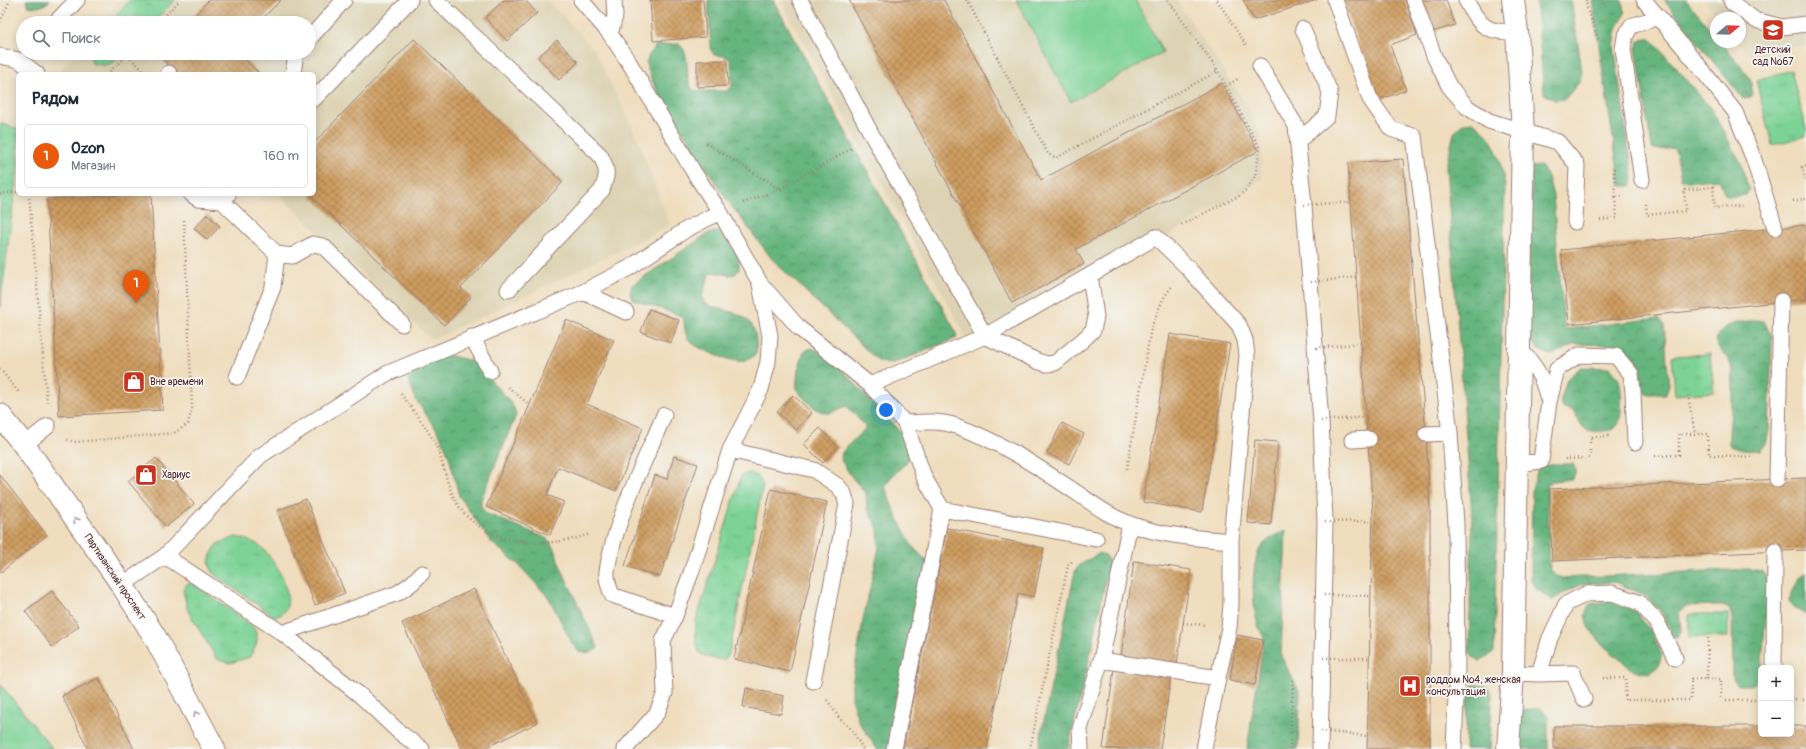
<!DOCTYPE html>
<html lang="ru">
<head>
<meta charset="utf-8">
<style>
  :root { --surface:#fff; --page:#f2f2f3; --text:#1f2937; --muted:#747a83; --line:#e0e1e3; --accent:#ea580c }
  body { margin:0; font-family:Pangolin,sans-serif; background:var(--page); color:var(--text) }
  .controls { position:absolute; right:12px; bottom:12px; display:grid; overflow:hidden; border-radius:6px; box-shadow:0 2px 10px #0003 }
  .controls button { width:36px; height:36px; display:grid; place-items:center; padding:0; border:0; border-bottom:1px solid var(--line); background:var(--surface); color:var(--text); font:20px sans-serif }
  .compass { position:absolute; left:1710px; top:12px; width:36px; height:36px; border-radius:50%; background:var(--surface); box-shadow:0 2px 10px #0003; rotate:71deg }
  .you { position:absolute; left:886px; top:410px; width:14px; height:14px; margin:-10px; border:3px solid #fff; border-radius:50%; background:#1a73e8; box-shadow:0 0 0 6px #1a73e833 }
  .badge { display:grid; place-items:center; width:26px; height:26px; border-radius:50%; background:var(--accent); color:#fff; font-size:13px; font-weight:700 }
  .pin { position:absolute; translate:-50% -33px; filter:drop-shadow(0 1px 2px #0008) }
  .pin::after { content:''; position:absolute; top:21px; width:14px; height:12px; background:inherit; clip-path:polygon(0 0,100% 0,50% 100%) }
  .list { margin:0; padding:0; list-style:none }
  h2 { display:flex; justify-content:space-between; align-items:center; height:52px; margin:0; padding:0 16px; font-size:17px }
  h2 small { font-size:13px; font-weight:400; color:var(--muted) }
  .list li { display:grid; grid-template-columns:26px 1fr auto; gap:12px; align-items:center; box-sizing:border-box; height:64px; margin:0 8px 8px; padding:0 8px; border:1px solid var(--line); border-radius:6px }
  .list b { display:block; font-size:15px; white-space:nowrap }
  .list p { margin:0; font-size:13px; white-space:nowrap; color:var(--muted) }
  .list em { font-size:13px; font-style:normal; color:var(--muted) }
  .icon { flex:none; width:22px; height:22px; fill:none; stroke:currentColor; stroke-width:2; stroke-linecap:round; stroke-linejoin:round }
  .map { position:relative; flex:none; width:1806px; height:749px; overflow:hidden }
  .search { position:absolute; background:var(--surface); box-shadow:0 2px 10px #0003; left:16px; top:16px; width:300px; height:44px; display:flex; align-items:center; gap:10px; box-sizing:border-box; padding:0 14px; border-radius:22px; color:var(--muted); font-size:15px }
  .panel { position:absolute; background:var(--surface); box-shadow:0 2px 10px #0003; left:16px; top:72px; width:300px; height:124px; border-radius:6px }
  .map>svg:first-child { display:block }
</style>
</head>
<body>
<div class="map">
<svg width="1806" height="749" viewBox="0 0 1806 749">
  <defs>
    <pattern id="grass-tufts" width="24" height="20" patternUnits="userSpaceOnUse"><rect width="24" height="20" fill="#7dd396"/><path d="M3 7l-1-3M5 7V3M7 7l1-3M15 17l-1-3M17 17v-4M19 17l1-3" fill="none" stroke="#6eb581"/></pattern>
    <pattern id="forest-crowns" width="20" height="18" patternUnits="userSpaceOnUse"><rect width="20" height="18" fill="#66b57f"/><path d="M2 6a3 3 0 1 1 6 0M12 15a3 3 0 1 1 6 0" fill="none" stroke="#569368"/></pattern>
    <pattern id="building-cross-hatch" width="8" height="8" patternUnits="userSpaceOnUse"><rect width="8" height="8" fill="#ce9d60"/><path d="M0 0l8 8M0 8l8-8" fill="none" stroke="#a97f4f"/></pattern>
  </defs>
  <rect width="100%" height="100%" fill="#f6f6f2"/>
  <filter id="ink" filterUnits="userSpaceOnUse"><feTurbulence type="fractalNoise" baseFrequency=".025" numOctaves="2"/><feDisplacementMap in="SourceGraphic" scale="8" xChannelSelector="R" yChannelSelector="G"/><feConvolveMatrix kernelMatrix="1 2 1 2 8 2 1 2 1" color-interpolation-filters="sRGB"/></filter>
  <filter id="wash" filterUnits="userSpaceOnUse"><feTurbulence type="fractalNoise" baseFrequency=".012" numOctaves="4" result="noise"/><feDisplacementMap in="SourceGraphic" scale="16" xChannelSelector="R" yChannelSelector="G"/><feGaussianBlur stdDeviation="0.9" result="paint"/><feColorMatrix in="noise" values="0 0 0 0 0 0 0 0 0 0 0 0 0 0 0 0 0 1.4 0 .05"/><feComposite in="paint" operator="in"/></filter>
  <g filter="url(#wash)">
    <rect width="100%" height="100%" fill="#efddbd"/>
    <path fill="#ddd3b4" d="M121 0H547L595 50 639 142 670 226 445 334 431 339 278 194H314V74H57L75 53H309V23H101Z
      M780 0H1176L1249 109 1261 136 1262 180 974 351Z
      M1703 0H1806V46L1786 47 1750 56 1738 42H1740V18H1718Z"/>
    <path fill="url(#grass-tufts)" stroke="#647960" d="M130 0H175L152 23H110Z
      M90 53H123C112 64 108 68 92 63Z
      M1791 70 1806 128V136L1772 145 1756 80Z
      M0 123 18 129V166L0 308Z
      M1710 354 1714 392 1675 395 1672 356Z
      M748 473C756 474 759 477 763 485L730 649 728 656 724 660C718 659 708 658 702 655 694 649 696 630 696 621L741 476Z
      M236 537C244 539 253 541 260 546 274 557 305 609 275 617L215 575C205 561 210 558 217 544Z
      M192 583 252 625C261 639 257 643 250 657L230 663 217 659 188 611 183 590 187 584Z
      M1689 614H1728V637H1689Z"/>
    <path fill="url(#forest-crowns)" stroke="#586a55" d="M26 0H50C44 7 38 8 28 6Z
      M708 0H773L955 330 957 338 900 361 889 364 878 361 772 259 727 200 671 114 652 81 646 64 648 57 656 45 679 44C693 56 682 79 694 91H726L732 87 731 60 724 56 714 55 711 50Z
      M1536 0H1571L1582 71 1580 81 1565 99 1555 100 1544 94Z
      M1592 0H1621C1628 13 1624 15 1618 27 1616 32 1615 40 1614 46L1633 179 1631 186H1622L1619 178Z
      M1664 0H1686L1716 36V42H1721L1750 78 1753 95 1749 98 1743 99Z
      M1645 39H1651L1655 43 1711 109 1741 163 1749 190 1746 195 1728 197 1724 193 1720 181C1708 176 1693 185 1681 179L1676 152 1673 148 1659 150 1652 148 1636 48 1639 41Z
      M1473 122C1497 140 1499 156 1505 184L1494 652 1480 661 1473 657 1469 651 1472 516 1446 167 1454 133 1463 123Z
      M1541 166 1548 177 1553 196 1564 325 1567 329 1659 318 1664 324 1669 386 1666 394H1646L1642 385 1639 364 1622 345 1575 344 1551 355C1536 350 1533 346 1527 332L1532 167Z
      M715 232H722L739 255V270L735 274 729 275 713 272 709 275 702 297 705 304C737 315 760 313 756 354 753 356 749 360 745 361 734 364 697 349 690 341 685 336 684 327 684 320L679 315 634 300 630 294 632 285 707 234Z
      M1757 320 1764 321 1772 337 1769 431 1766 444 1760 450C1750 450 1737 452 1729 444 1728 418 1737 392 1731 366 1728 355 1718 350 1715 340 1726 321 1737 323 1757 320Z
      M812 348 831 358 905 437C921 464 893 467 885 487L894 511 912 546 927 561 889 749H877L858 720 852 700V685L863 620 879 547 878 529 867 508 866 494 851 476 841 460V454L847 446 865 429V426L847 406C841 407 835 412 829 413 815 413 804 398 796 389L798 370 804 351Z
      M447 355 473 361 508 399 514 408 516 415 481 500V506L485 513 546 538C554 545 557 551 558 561L598 648C592 654 587 653 579 652L572 643 549 598 518 564 491 542 459 496 449 456 440 435 416 400 408 379C414 367 434 359 447 355Z
      M1581 367 1610 368C1613 372 1618 376 1619 380 1622 389 1623 419 1617 426 1612 433 1595 431 1587 431L1583 427 1573 410 1564 408 1560 402 1567 379Z
      M1551 464H1573C1576 469 1576 474 1572 479L1552 481 1547 486 1550 569 1555 575 1562 578 1750 569 1762 571 1769 580 1761 673 1760 679 1754 685H1738L1733 679 1732 619 1730 610 1723 605 1686 606 1679 612 1681 630 1679 636 1674 637 1662 613 1646 596 1615 582 1584 584 1569 590 1552 600 1534 587 1531 579 1532 490 1538 468Z
      M1286 530 1281 656 1300 693 1298 749H1247L1264 639C1263 634 1259 630 1258 625 1252 608 1250 560 1262 546 1268 538 1278 535 1286 530Z
      M1100 553 1106 556 1109 563 1091 652 1068 749H1038L1075 571 1080 565Z
      M1806 572V615L1794 608 1789 600 1799 577Z
      M1609 601 1635 611 1651 631 1662 655 1658 666 1650 673 1634 671 1604 646 1588 627 1585 615 1590 604Z
      M1473 685 1486 686 1492 694 1490 749H1465L1468 690Z
      M1540 708 1548 717V749H1518L1519 718 1525 710Z"/>
    <path fill="#7dd396" stroke="#647960" d="M1016 0H1135L1163 52 1071 102Z
      M0 684 53 749H0Z"/>
    <g id="blocks">
      <path fill="url(#building-cross-hatch)" d="M209 0H281L258 23H187Z
        M504 0H525L537 13 507 41 485 18Z
        M650 0H703L706 37 653 41Z
        M849 0H944L1041 180 1222 83 1258 151 1076 249 1084 264 1012 303Z
        M1243 0H1317L1254 20Z
        M1342 0H1405L1417 35 1390 45 1406 90 1379 100Z
        M1421 0H1446L1455 25 1432 32Z
        M414 39 563 182 461 288 471 297 444 325 309 194H314V143Z
        M557 40 578 62 559 80 538 57Z
        M156 53H238L260 74H177Z
        M727 60 728 86 697 87V61Z
        M1403 159 1426 434 1430 509V749H1367L1373 513 1348 163Z
        M151 194 163 410 59 416 47 199Z
        M207 214 220 226 207 240 194 228Z
        M1806 225V299L1569 324 1561 250Z
        M649 309 679 320 671 343 641 332Z
        M566 320 614 340 587 404 643 428 616 491 558 467 547 495 564 502 550 535 486 507Z
        M1170 334 1230 344 1202 512 1143 502Z
        M793 395 812 413 796 430 777 412Z
        M1062 423 1084 434 1069 464 1047 453Z
        M820 428 838 447 823 463 804 444Z
        M1255 440 1278 442 1271 525 1248 523Z
        M674 456 698 464 660 577 625 566 655 475 667 479Z
        M156 458 194 504 166 527 128 481Z
        M0 475 47 535 0 573Z
        M1806 478V550L1552 561 1549 489Z
        M771 489 827 502 790 672 734 659Z
        M306 499 345 593 315 605 277 511Z
        M947 528 1044 548 1034 597 1018 593 987 749H903Z
        M1134 561 1191 570 1177 664 1121 656Z
        M474 589 537 723 483 749H462L402 623Z
        M52 591 79 626 52 647 25 611Z
        M1237 635 1263 640 1255 685 1230 680Z
        M1114 669 1171 677 1160 749H1103Z
        M99 678 134 749H88L62 696Z
        M746 688 784 696 781 714 743 707Z
        M1554 726H1761V734H1791V726H1806V749H1554Z"/>
    </g>
  </g>
  <g filter="url(#ink)">
    <use href="#blocks" fill-opacity="0" stroke="#9c7e74" stroke-width="1"/>
    <g fill="none" stroke-linecap="round" stroke-linejoin="round">
      <g stroke="#9c7e74" stroke-width="17">
        <path id="service" d="M436 0 600 155C608 170 608 174 602 190L508 290
          M581 0 610 34 630 64 693 171 720 212 760 283 799 328 870 385 985 336 873 137 800 0
          M1335 0 1370 99 1391 129 1413 136
          M1414 0 1434 56 1449 86 1467 107 1489 121 1558 142 1577 165 1575 222
          M1466 0C1480 27 1486 33 1517 32
          M1644 0 1699 66 1735 112 1754 160 1775 228
          M1731 0 1732 3 1755 20 1782 27 1806 24
          M55 23 77 0
          M610 34 615 16 614 0
          M309 39 344 0
          M0 56 19 60 37 74
          M1260 66 1296 126 1304 205 1321 421 1325 522 1320 749
          M168 74 169 73
          M293 74 296 53
          M314 99 410 0
          M1414 136 1450 433 1456 524 1457 673 1454 749
          M1298 141 1327 116 1330 92 1303 29
          M1642 180 1623 49 1625 37 1631 26 1659 17
          M191 194 198 199 222 201 228 195
          M222 201 277 254 273 287 237 377
          M277 254 292 256 313 244 323 246 402 324
          M583 292 626 312
          M472 337 490 371
          M1518 348C1535 364 1542 376 1548 399
          M870 385 905 423 924 477 942 509 894 749
          M664 415C645 461 614 522 607 571 606 579 609 587 612 595L675 616
          M905 423C922 422 940 420 956 426 998 440 1043 470 1080 495 1096 506 1111 517 1130 524 1161 536 1198 538 1231 541
          M1426 434 1450 433
          M1352 440 1369 439
          M24 445 48 426
          M730 450 814 470 838 486 844 494 847 504 813 681
          M1516 464 1541 461 1549 402 1557 369 1579 355 1616 356 1631 374 1633 391 1635 442
          M1777 479 1781 301
          M942 509 1096 539
          M165 556 282 633 361 696 399 732 422 749
          M122 585 165 556 260 456 386 374 583 292 629 268 687 229 720 212
          M282 633 398 593 412 583 422 573
          M1101 660 1130 524
          M1774 668 1775 551
          M1513 673 1539 674 1550 638 1566 604 1586 594 1612 593 1640 603 1657 622 1675 658
          M1539 674 1573 673 1584 699
          M625 749 657 713 665 693 663 641 675 616 691 573 730 450 761 389 768 362 770 336 760 284
          M1081 749 1080 729 1101 660 1218 678 1229 628 1231 604V541L1247 355 1245 340 1239 325 1186 266 1156 237 985 336 1037 361 1047 364 1055 363 1084 339 1093 330 1096 317 1090 275
          M1204 749 1218 678"/>
      </g>
      <g stroke="#9c7e74" stroke-width="24">
        <path id="minor" d="M1508 749 1513 673 1523 132 1517 32 1513 0"/>
      </g>
      <g stroke="#9c7e74" stroke-width="24">
        <path id="secondary" d="M0 415 24 445 122 585 155 637 214 749"/>
      </g>
      <path stroke="#9c7e74" stroke-width="2.5" stroke-dasharray="1 3" stroke-linecap="butt" d="M967 0 1048 154 1056 158 1218 71
        M1168 0 1218 71 1260 149 1255 176 1246 190 1239 196 1180 225
        M1217 0 1247 47
        M1586 0 1587 8 1599 40
        M0 22 10 0
        M158 23 180 0
        M129 53 127 55 144 71
        M107 74 127 55
        M1226 86 1239 78
        M706 143 780 189
        M1806 166 1802 167 1806 181
        M1614 168 1615 197
        M0 194 18 192
        M29 194 47 403
        M1793 201 1806 199
        M743 203 780 189 852 148
        M1646 204 1647 215 1686 211 1684 190 1713 187 1715 208 1742 206
        M1600 220 1617 218 1615 197 1624 196
        M0 369 20 394
        M508 387 530 405
        M401 394C411 408 422 421 431 436 443 455 444 478 454 498 479 547 544 550 590 534
        M1688 395 1695 434
        M67 440 76 442 174 433 188 424 192 408 184 218
        M1655 456 1679 455V434H1708L1709 455 1754 457
        M1565 459 1590 458V437L1611 436
        M1127 469 1151 328 1163 299 1172 286
        M1183 623 1204 625
        M1603 678H1626L1625 700H1691V679H1721V700H1761
        M1707 679 1708 637
        M827 700 840 719 852 730 863 749
        M1791 700H1806
        M293 749 296 747
        M1030 749 1068 565 1074 560
        M1290 749 1293 681H1297"/>
      <use href="#service" stroke="#fff" stroke-width="15"/>
      <use href="#minor" stroke="#fff" stroke-width="22"/>
      <use href="#secondary" stroke="#fff" stroke-width="22"/>
      <path stroke="#9c7e74" stroke-width="2.5" stroke-dasharray="1 3" stroke-linecap="butt" d="M1304 205 1351 202
        M1311 282 1357 277
        M1316 348 1362 343
        M1321 421 1367 417
        M1325 522 1373 521
        M1324 595 1371 596
        M1323 658H1370
        M1321 731 1368 736"/>
    </g>
    <defs><path id="oneway-chevron" d="M-2-3.5L2.5 0L-2 3.5" fill="none" stroke-width="1.6" stroke-linecap="round" stroke-linejoin="round"/></defs>
    <g stroke="#ae9aa0">
      <use href="#oneway-chevron" transform="translate(76 520) rotate(-125)"/>
      <use href="#oneway-chevron" transform="translate(196 714) rotate(-118)"/>
    </g>
  </g>
  <defs>
    <g id="school-square" transform="scale(1.15)"><rect x="-9" y="-9" width="18" height="18" rx="4" fill="#c8321e" stroke="#f6f6f2"/><path d="M0-5L7-2L0 1L-7-2ZM-4 1L0 2.5L4 1V4Q0 6-4 4Z" fill="#fff"/></g>
    <g id="shop-square" transform="scale(1.15)"><rect x="-9" y="-9" width="18" height="18" rx="4" fill="#c8321e" stroke="#f6f6f2"/><path d="M-5-2.5h2.3a2.7 3.5 0 0 1 5.4 0H5L5.5 6h-11ZM-1.5-2.5h3a1.5 2.3 0 0 0-3 0Z" fill="#fff"/></g>
    <g id="hospital-square" transform="scale(1.15)"><rect x="-9" y="-9" width="18" height="18" rx="4" fill="#c8321e" stroke="#f6f6f2"/><path d="M-5-5h3v3.5h4V-5h3V5h-3V1.5h-4V5h-3Z" fill="#fff"/></g>
  </defs>
  <g fill-rule="evenodd">
    <use href="#school-square" x="1773" y="30"/>
    <use href="#shop-square" x="134" y="382"/>
    <use href="#shop-square" x="146" y="475"/>
    <use href="#hospital-square" x="1410" y="686"/>
  </g>
  <g text-anchor="middle" dominant-baseline="central" stroke-width="3.5" stroke-linejoin="round" paint-order="stroke">
    <g font-size="10" fill="#4a1f2b" stroke="#f6f6f2" text-anchor="start">
      <text x="1773" y="50" text-anchor="middle">Детский<tspan x="1773" dy="12">сад №67</tspan></text>
      <text x="150" y="382">Вне времени</text>
      <text x="162" y="475">Хариус</text>
      <text x="1426" y="680">роддом №4, женская<tspan x="1426" dy="12">консультация</tspan></text>
    </g>
    <g font-size="10" fill="#4a1f2b" stroke="#f6f6f2">
      <text transform="translate(115 577) rotate(56)">Партизанский проспект</text>
    </g>
  </g>
</svg>
<div class="controls">
<button>+</button>
<button>−</button>
</div>
<svg class="compass" viewBox="-18 -18 36 36"><path d="M0-13l5 13h-10z" fill="#e53935"/><path d="M0 13l5-13h-10z" fill="#747a83"/></svg>
<div class="you"></div>
<div class="pin badge" style="left:136px;top:303px">1</div>
<div class="search"><svg class="icon" aria-label="search" viewBox="0 0 24 24"><circle cx="10" cy="10" r="6"/><path d="M15 15l6 6"/></svg>Поиск</div>
<section class="panel">
<h2>Рядом<small></small></h2>
<ul class="list">
<li><span class="badge">1</span><div><b>Ozon</b><p>Магазин</p></div><em>160 m</em></li>
</ul>
</section>
</div>
</body>
</html>
